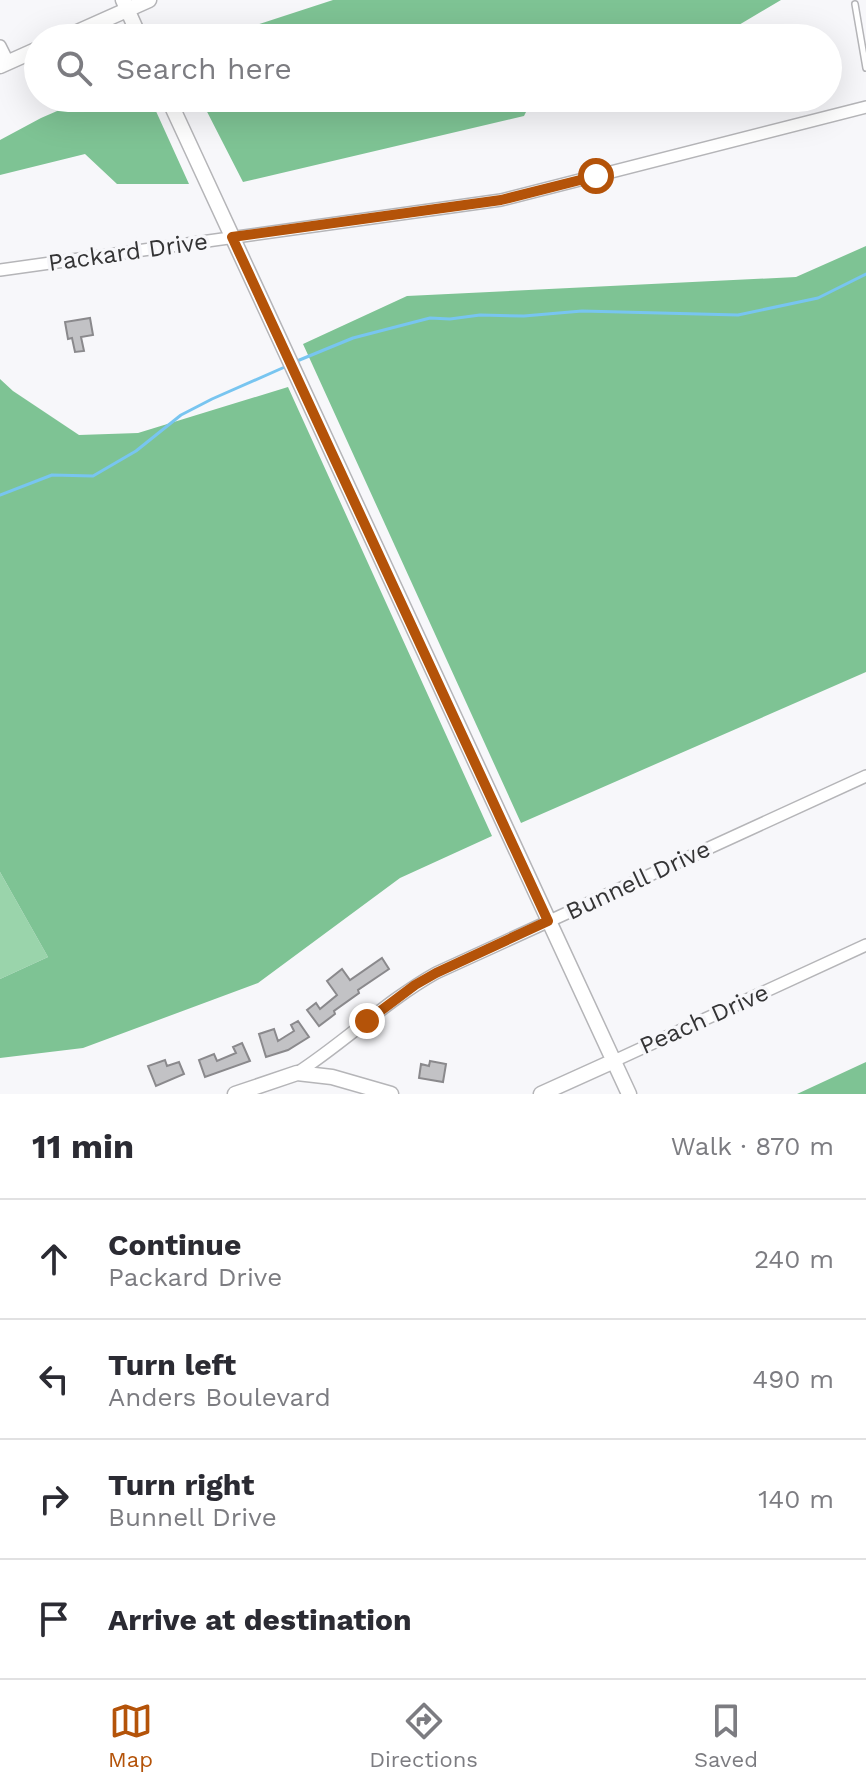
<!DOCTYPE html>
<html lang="en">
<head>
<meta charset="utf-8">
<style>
  :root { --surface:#fff; --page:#f7f7f7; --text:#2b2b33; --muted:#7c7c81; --line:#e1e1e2; --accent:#b45309 }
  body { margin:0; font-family:"Work Sans",sans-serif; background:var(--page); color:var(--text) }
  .stop { position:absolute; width:24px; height:24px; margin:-18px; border:6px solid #b45309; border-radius:50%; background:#fff }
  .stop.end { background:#b45309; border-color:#fff; box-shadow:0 2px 8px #0008 }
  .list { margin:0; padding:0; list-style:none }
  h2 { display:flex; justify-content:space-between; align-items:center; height:104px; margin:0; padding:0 32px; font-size:34px }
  h2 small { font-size:26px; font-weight:400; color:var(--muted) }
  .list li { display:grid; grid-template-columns:52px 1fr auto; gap:24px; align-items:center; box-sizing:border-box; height:120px; padding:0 32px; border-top:2px solid var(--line) }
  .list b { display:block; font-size:30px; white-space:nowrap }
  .list p { margin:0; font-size:26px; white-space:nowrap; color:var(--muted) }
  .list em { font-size:26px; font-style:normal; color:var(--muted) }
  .icon { flex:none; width:44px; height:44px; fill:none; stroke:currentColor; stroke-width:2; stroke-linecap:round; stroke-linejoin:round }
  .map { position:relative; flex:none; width:866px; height:1094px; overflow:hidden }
  .search { position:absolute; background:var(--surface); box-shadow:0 8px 32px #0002; left:24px; right:24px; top:24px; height:88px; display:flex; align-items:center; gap:20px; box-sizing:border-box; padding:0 28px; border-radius:44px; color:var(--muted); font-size:30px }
  .sheet { height:584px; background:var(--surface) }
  nav { display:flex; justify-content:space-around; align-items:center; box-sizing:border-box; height:112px; border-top:2px solid var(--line); background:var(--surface); font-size:22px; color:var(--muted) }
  nav a { display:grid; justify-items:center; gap:4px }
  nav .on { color:var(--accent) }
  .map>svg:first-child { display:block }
</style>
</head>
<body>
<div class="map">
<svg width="866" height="1094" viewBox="0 0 866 1094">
  <rect width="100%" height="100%" fill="#f7f7fa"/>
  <path fill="#9ad4ab" d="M0 872 48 957 0 979Z"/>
  <path fill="#7ec394" d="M333 0H781L717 38H216Z
    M87 98H150L189 184H117L85 154 0 175V140L41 118Z
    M200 98H533L524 116 243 182Z
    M866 246V672L521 823 303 344 407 296 796 277Z
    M0 379 13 391 79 435 138 433 288 387 492 836 400 878 258 983 83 1048 0 1058V979L48 957 0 872Z
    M866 1062V1094H797Z"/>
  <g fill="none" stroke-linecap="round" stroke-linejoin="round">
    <path stroke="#78c5f0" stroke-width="3" d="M297 361 353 338 430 318 450 319 480 315 524 316 582 311 738 315 818 298 866 274
      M0 495 52 475 93 476 136 451 181 415 212 399 287 366"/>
  </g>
  <path fill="#c2c2c5" stroke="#8a898c" stroke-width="2" d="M90 318 93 335 81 337 84 351 75 352 72 338 68 339 65 322Z
    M382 958 389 969 358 990 359 993 334 1011 335 1014 319 1026 307 1010 316 1003 320 1009 337 995 327 981 342 969 350 980Z
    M298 1021 309 1037 288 1050 266 1057 259 1034 274 1029 278 1041 294 1031 291 1025Z
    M242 1043 250 1061 205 1077 199 1060 214 1054 217 1061 236 1053 233 1047Z
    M165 1060 167 1066 179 1062 184 1074 156 1086 148 1066Z
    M430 1061 446 1064 443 1082 419 1078 421 1064 429 1066Z"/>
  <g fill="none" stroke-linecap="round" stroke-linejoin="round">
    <g stroke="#b5b5b8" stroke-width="8">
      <path id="service" d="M855 4 866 68"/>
    </g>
    <g stroke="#b5b5b8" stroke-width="14">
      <path id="minor" d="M0 46 8 62
        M0 270 501 200 866 107
        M614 1061 866 945
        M297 1073C345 1042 386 1001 436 973L866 776"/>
    </g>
    <g stroke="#b5b5b8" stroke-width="17">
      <path id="tertiary" d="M123 0 140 38
        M64 38 149 0
        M0 66 38 49
        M168 98 629 1094
        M235 1094 297 1073 332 1077 391 1094
        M541 1094 614 1061"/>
    </g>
    <use href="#service" stroke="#fff" stroke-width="5"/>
    <use href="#minor" stroke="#fff" stroke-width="11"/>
    <use href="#tertiary" stroke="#fff" stroke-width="14"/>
  </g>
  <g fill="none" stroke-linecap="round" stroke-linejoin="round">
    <path stroke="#b45309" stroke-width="10" d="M367 1021 415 985 436 973 548 921 232 237 501 200 596 176"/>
  </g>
  <g text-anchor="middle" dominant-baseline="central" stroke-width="7" stroke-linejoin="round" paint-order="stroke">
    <g font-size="24" fill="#343435" stroke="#f7f7fa">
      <text transform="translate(128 252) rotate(-8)">Packard Drive</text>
      <text transform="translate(638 880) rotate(-25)">Bunnell Drive</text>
      <text transform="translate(704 1019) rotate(-24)">Peach Drive</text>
    </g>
  </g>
</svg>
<div class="stop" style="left:596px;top:176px"></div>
<div class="stop end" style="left:367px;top:1021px"></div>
<div class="search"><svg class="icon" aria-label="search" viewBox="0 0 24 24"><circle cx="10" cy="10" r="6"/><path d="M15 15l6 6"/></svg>Search here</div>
</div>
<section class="sheet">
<h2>11 min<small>Walk · 870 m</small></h2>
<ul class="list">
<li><svg class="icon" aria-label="ahead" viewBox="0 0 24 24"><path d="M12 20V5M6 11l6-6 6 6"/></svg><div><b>Continue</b><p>Packard Drive</p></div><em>240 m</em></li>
<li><svg class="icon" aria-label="left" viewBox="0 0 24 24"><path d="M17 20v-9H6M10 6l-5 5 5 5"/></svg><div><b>Turn left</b><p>Anders Boulevard</p></div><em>490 m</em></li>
<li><svg class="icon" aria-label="right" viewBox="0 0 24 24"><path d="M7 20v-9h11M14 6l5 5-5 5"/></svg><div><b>Turn right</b><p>Bunnell Drive</p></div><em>140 m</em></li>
<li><svg class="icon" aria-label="arrive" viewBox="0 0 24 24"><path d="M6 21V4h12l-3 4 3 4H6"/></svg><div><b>Arrive at destination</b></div></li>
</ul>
</section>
<nav>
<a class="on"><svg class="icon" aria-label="map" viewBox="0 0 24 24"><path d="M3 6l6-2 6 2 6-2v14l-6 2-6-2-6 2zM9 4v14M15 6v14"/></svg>Map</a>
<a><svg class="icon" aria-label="directions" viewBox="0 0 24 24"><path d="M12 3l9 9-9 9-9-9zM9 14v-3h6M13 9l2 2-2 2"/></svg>Directions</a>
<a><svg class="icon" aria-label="saved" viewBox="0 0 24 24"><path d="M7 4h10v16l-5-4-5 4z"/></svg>Saved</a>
</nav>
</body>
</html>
